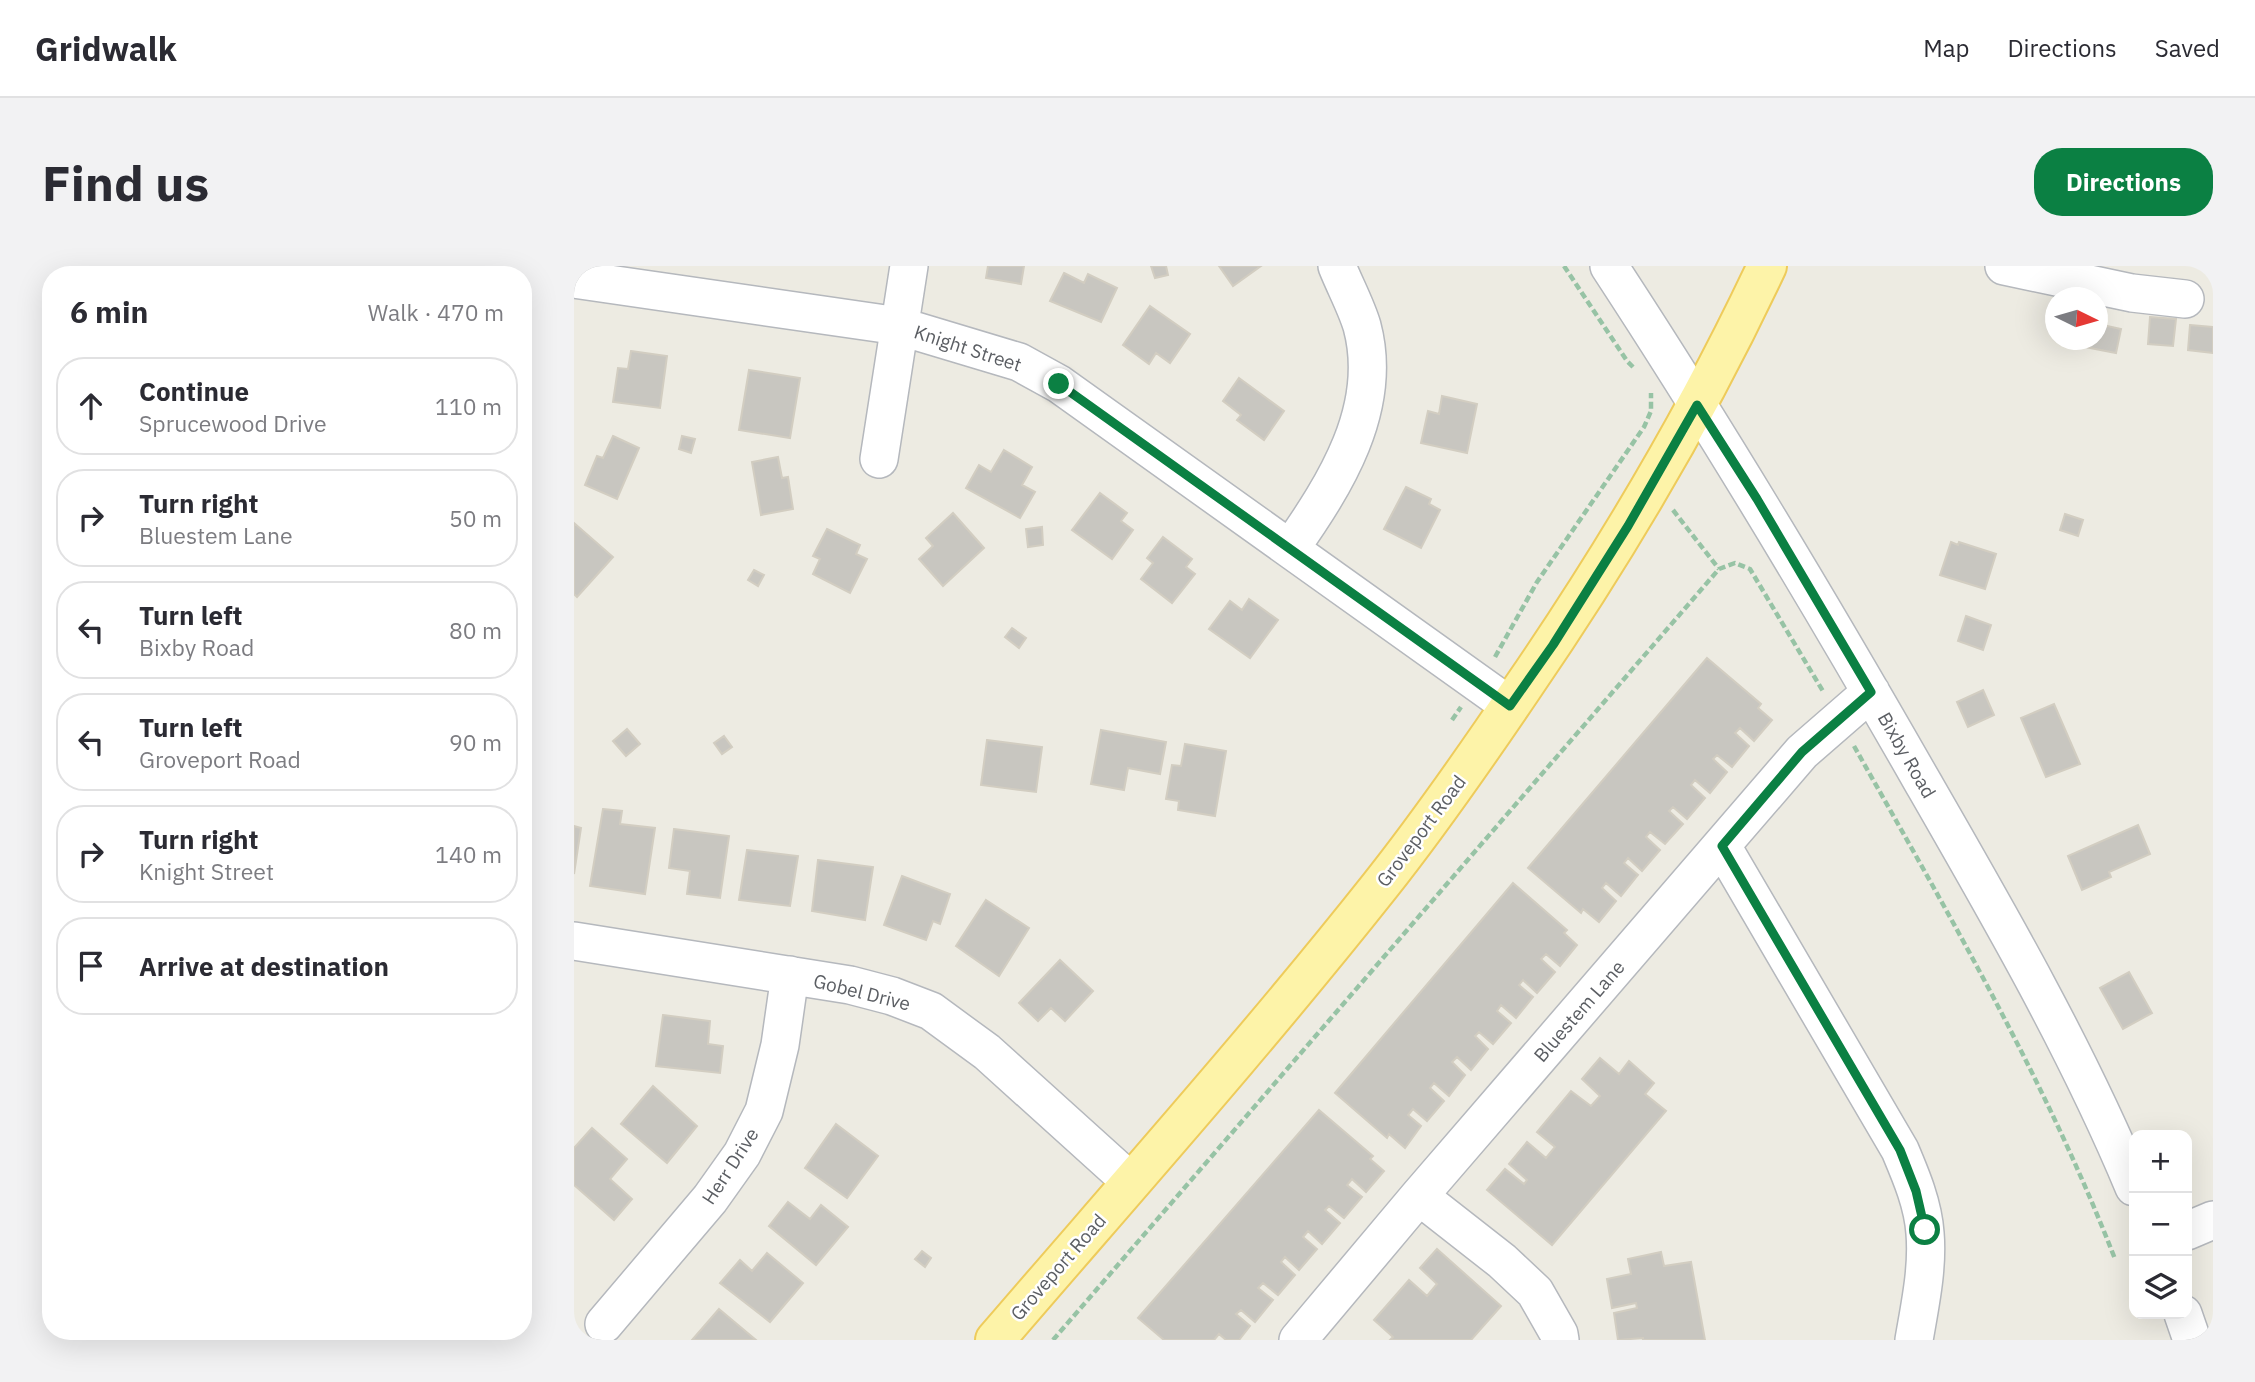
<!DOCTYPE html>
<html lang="en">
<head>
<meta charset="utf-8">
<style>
  :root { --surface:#fff; --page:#f2f2f3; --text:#2b2b33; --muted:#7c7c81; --line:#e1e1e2; --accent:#0b8043 }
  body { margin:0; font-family:"IBM Plex Sans",sans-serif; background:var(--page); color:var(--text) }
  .controls { position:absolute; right:21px; bottom:21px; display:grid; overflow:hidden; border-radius:14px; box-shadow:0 7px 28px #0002 }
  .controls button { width:63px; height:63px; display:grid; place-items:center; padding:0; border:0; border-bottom:2px solid var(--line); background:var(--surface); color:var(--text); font:35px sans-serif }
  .compass { position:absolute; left:1471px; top:21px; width:63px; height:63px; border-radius:50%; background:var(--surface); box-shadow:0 7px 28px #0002; rotate:95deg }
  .stop { position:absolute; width:21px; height:21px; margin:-16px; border:5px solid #0b8043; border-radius:50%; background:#fff }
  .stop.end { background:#0b8043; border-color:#fff; box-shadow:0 2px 7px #0008 }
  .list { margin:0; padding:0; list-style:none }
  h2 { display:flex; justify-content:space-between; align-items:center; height:91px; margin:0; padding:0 28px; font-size:30px }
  h2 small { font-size:23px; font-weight:400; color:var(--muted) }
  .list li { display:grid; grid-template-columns:46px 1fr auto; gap:21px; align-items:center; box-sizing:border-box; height:98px; margin:0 14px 14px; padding:0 14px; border:2px solid var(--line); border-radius:28px }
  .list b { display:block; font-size:26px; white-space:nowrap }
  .list p { margin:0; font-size:23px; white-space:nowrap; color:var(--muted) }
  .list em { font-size:23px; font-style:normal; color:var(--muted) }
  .icon { flex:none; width:38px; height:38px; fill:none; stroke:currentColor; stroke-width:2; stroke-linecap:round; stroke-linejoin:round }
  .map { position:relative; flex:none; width:1639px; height:1074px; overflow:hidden; border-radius:28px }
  header { display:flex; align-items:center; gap:42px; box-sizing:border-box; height:98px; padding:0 35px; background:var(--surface); border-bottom:2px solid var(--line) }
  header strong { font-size:33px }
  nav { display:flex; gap:38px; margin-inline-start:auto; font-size:24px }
  .intro { display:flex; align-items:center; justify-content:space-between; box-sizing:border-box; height:168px; padding:0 42px }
  h1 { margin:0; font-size:49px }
  .button { padding:18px 32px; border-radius:28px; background:var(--accent); color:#fff; font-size:24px; font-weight:700 }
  main { display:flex; gap:42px; padding:0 42px }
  aside { flex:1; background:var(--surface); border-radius:28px; box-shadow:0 7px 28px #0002 }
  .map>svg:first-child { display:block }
</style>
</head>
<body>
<header>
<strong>Gridwalk</strong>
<nav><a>Map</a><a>Directions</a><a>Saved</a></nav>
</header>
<div class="intro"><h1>Find us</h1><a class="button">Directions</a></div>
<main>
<aside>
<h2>6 min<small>Walk · 470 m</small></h2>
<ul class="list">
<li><svg class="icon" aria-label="ahead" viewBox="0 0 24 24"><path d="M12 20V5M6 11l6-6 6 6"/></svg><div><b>Continue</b><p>Sprucewood Drive</p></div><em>110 m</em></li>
<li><svg class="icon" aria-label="right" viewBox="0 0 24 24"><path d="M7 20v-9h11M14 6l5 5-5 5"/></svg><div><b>Turn right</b><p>Bluestem Lane</p></div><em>50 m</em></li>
<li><svg class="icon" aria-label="left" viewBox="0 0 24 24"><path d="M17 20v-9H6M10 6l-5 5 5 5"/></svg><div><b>Turn left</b><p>Bixby Road</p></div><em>80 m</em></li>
<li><svg class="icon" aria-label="left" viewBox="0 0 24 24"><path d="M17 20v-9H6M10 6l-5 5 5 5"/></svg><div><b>Turn left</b><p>Groveport Road</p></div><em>90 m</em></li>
<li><svg class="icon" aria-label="right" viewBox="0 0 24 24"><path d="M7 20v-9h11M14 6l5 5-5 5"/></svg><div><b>Turn right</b><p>Knight Street</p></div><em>140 m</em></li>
<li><svg class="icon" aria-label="arrive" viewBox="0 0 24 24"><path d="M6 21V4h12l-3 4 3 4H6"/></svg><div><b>Arrive at destination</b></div></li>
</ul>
</aside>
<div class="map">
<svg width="1639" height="1074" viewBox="0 0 1639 1074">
  <rect width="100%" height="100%" fill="#edebe2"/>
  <path fill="#c8c6c0" stroke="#d2cdc1" stroke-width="2" d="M414 0H450L447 18 412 12Z
    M577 0H592L594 9 581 12Z
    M645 0H687L659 20Z
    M490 7 510 17 514 8 543 22 527 56 476 35Z
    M576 40 616 68 596 97 582 87 575 98 549 79Z
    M1524 47 1526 48 1524 58 1547 63 1542 87 1485 76V74H1524Z
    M1576 51 1602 53 1599 80 1574 78Z
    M1616 59 1639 61V87L1614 84Z
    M57 85 93 90 86 142 39 136 44 102 54 103Z
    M175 104 226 112 216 172 165 164Z
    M665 112 710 145 690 174 663 154 667 149 649 135Z
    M868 130 903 138 893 187 847 177 854 145 865 148Z
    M39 170 65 182 43 233 11 219 23 190 29 192Z
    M108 170 121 173 117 187 105 183Z
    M430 184 458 201 448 219 461 226 446 252 392 222 405 199 417 206Z
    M204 191 208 212 214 211 219 243 187 249 178 196Z
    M832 221 857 233 855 238 866 244 847 282 810 263Z
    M526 227 553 247 547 255 559 264 538 293 498 264Z
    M379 247 410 282 369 320 345 293 359 280 352 272Z
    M1491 248 1509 254 1504 270 1486 264Z
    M0 257 39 291 3 331 0 328Z
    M468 261 469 279 454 281 452 263Z
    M253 263 286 279 282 288 293 293 276 327 239 308 246 293 239 290Z
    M589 271 618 293 612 301 621 308 598 337 567 313 579 297 573 292Z
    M1377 276 1384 279 1385 276 1422 288 1411 323 1366 309Z
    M180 304 190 309 184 320 174 314Z
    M675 333 704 354 676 392 635 363 656 335 668 344Z
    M1392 350 1417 359 1409 384 1384 375Z
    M438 362 452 372 445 382 431 371Z
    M1133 392 1187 438 1184 442 1198 454 1180 475 1166 462 1161 467 1175 480 1158 501 1143 489 1139 493 1153 506 1136 527 1121 514 1117 519 1131 532 1113 553 1099 541 1095 545 1109 558 1091 578 1076 566 1072 571 1086 584 1068 605 1054 592 1050 597 1064 609 1047 630 1032 617 1028 622 1042 635 1025 656 1009 643 1007 647 954 602Z
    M1409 424 1420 449 1394 461 1383 436Z
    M1480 438 1506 498 1472 511 1447 452Z
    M53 463 66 478 52 490 39 475Z
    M527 464 592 476 586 508 554 502 550 524 517 518Z
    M150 470 158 481 148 488 140 477Z
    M413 474 468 481 462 526 407 519Z
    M611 478 652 485 641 550 604 544 605 535 592 533 598 499 607 500Z
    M29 543 48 545 46 558 81 562 71 628 16 620Z
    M1564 559 1576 588 1535 606 1537 611 1508 624 1494 590Z
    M0 560 7 562 0 608Z
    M100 563 155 570 146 632 113 628 116 605 95 602Z
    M173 584 224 590 216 640 165 634Z
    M244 594 299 601 291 654 238 645Z
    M328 610 376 628 366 658 359 655 352 674 310 659Z
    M939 617 993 664 990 667 1003 679 986 700 972 688 967 693 981 706 963 727 949 714 945 719 959 731 942 752 927 739 923 745 937 757 919 778 905 766 901 770 914 783 897 804 883 791 878 796 891 809 875 830 860 817 856 822 870 835 853 855 839 843 834 849 847 860 831 882 815 868 813 872 761 827Z
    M412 634 455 662 425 710 382 680Z
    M486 694 519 725 491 755 477 742 464 755 445 737Z
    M1555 706 1578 747 1549 763 1526 722Z
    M89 749 136 755 134 778 149 780 146 807 82 800Z
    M1026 792 1045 808 1055 795 1080 817 1071 828 1092 845 978 979 913 924 931 903 950 918 953 914 935 898 953 876 972 892 981 881 963 866 997 825 1017 840 1026 830 1008 813Z
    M79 820 123 860 93 897 47 858Z
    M745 844 799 890 796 893 810 905 792 926 778 913 773 919 788 931 770 952 755 940 751 944 766 957 748 978 734 965 729 971 743 983 725 1004 711 991 707 996 721 1009 704 1029 689 1017 684 1022 699 1034 681 1056 667 1044 662 1048 676 1060 665 1074H652L645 1068 640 1074H590L564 1052Z
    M262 858 304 890 273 932 231 902Z
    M18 862 53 893 36 913 58 933 40 954 0 919V882Z
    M214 936 236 953 247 939 274 961 242 999 195 960Z
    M863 983 927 1040 897 1074H816L819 1071 800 1054 835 1014 853 1030 863 1018 846 1002Z
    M348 985 357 992 351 1001 341 993Z
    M1087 986 1090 1000 1117 996 1131 1074H1069V1072L1044 1074 1040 1047 1063 1042 1062 1037 1038 1042 1033 1013 1057 1008 1054 993Z
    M193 987 229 1017 196 1056 146 1017 166 994 178 1005Z
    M145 1043 182 1074H118Z"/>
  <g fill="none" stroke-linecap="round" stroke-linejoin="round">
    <g stroke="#b5b8bd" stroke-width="40">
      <path id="minor" d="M1035 0C1145 168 1248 340 1348 515 1424 647 1501 780 1560 921
        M1430 0 1558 27 1611 33
        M0 13 325 60 445 96 485 118 936 440
        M305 193 335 0
        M716 283C761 219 810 142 788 60 782 40 771 20 763 0
        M1148 580 1326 884C1337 910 1349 938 1351 967 1354 1002 1346 1039 1340 1074
        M0 675 276 719 318 730 357 745 413 786 557 916
        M845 930 928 995 961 1026 985 1068 986 1074
        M1613 965 1639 954
        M1609 1048 1618 1074
        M30 1058 136 933 168 888 190 845 206 779 216 709
        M724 1074 845 930 1228 486 1297 426"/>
    </g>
    <g stroke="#eecb5b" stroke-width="42">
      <path id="major" d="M421 1074C550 924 682 776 805 621 856 557 903 489 949 421 1041 287 1124 147 1193 0"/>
    </g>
    <path stroke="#97c3a5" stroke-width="4.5" stroke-dasharray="7 3.5" stroke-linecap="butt" d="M990 0 1053 95 1061 103
      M1099 244 1145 303
      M921 391 963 316 1070 161 1077 145V127
      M878 454 887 441
      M1280 480C1374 647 1471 813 1541 993
      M479 1074 1145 303 1161 297 1176 303 1250 427"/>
    <use href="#minor" stroke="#fff" stroke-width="37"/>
    <use href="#major" stroke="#fdf3a8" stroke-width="38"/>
  </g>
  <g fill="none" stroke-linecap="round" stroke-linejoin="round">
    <path stroke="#0b8043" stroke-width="9" d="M485 118 936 440 979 379 1054 260 1123 139 1183 233 1297 426 1228 486 1148 580 1326 884 1342 925 1351 964"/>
  </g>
  <g text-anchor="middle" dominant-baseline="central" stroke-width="5" stroke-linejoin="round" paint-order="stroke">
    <g font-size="19" fill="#5b5e63" stroke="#fff">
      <text transform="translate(394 82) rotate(18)">Knight Street</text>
      <text transform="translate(1333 489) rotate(60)">Bixby Road</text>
      <text transform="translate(847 565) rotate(-53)">Groveport Road</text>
      <text transform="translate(288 726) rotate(14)">Gobel Drive</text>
      <text transform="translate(1005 745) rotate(-49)">Bluestem Lane</text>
      <text transform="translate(156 900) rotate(-57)">Herr Drive</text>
      <text transform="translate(484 1001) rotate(-49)">Groveport Road</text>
    </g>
  </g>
</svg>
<div class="controls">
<button>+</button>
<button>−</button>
<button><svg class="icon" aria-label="layers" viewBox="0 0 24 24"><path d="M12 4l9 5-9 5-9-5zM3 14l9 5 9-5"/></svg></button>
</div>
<svg class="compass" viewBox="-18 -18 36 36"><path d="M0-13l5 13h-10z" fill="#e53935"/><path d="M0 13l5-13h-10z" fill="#7c7c81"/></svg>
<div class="stop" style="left:1351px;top:964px"></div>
<div class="stop end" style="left:485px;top:118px"></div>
</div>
</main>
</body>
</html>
